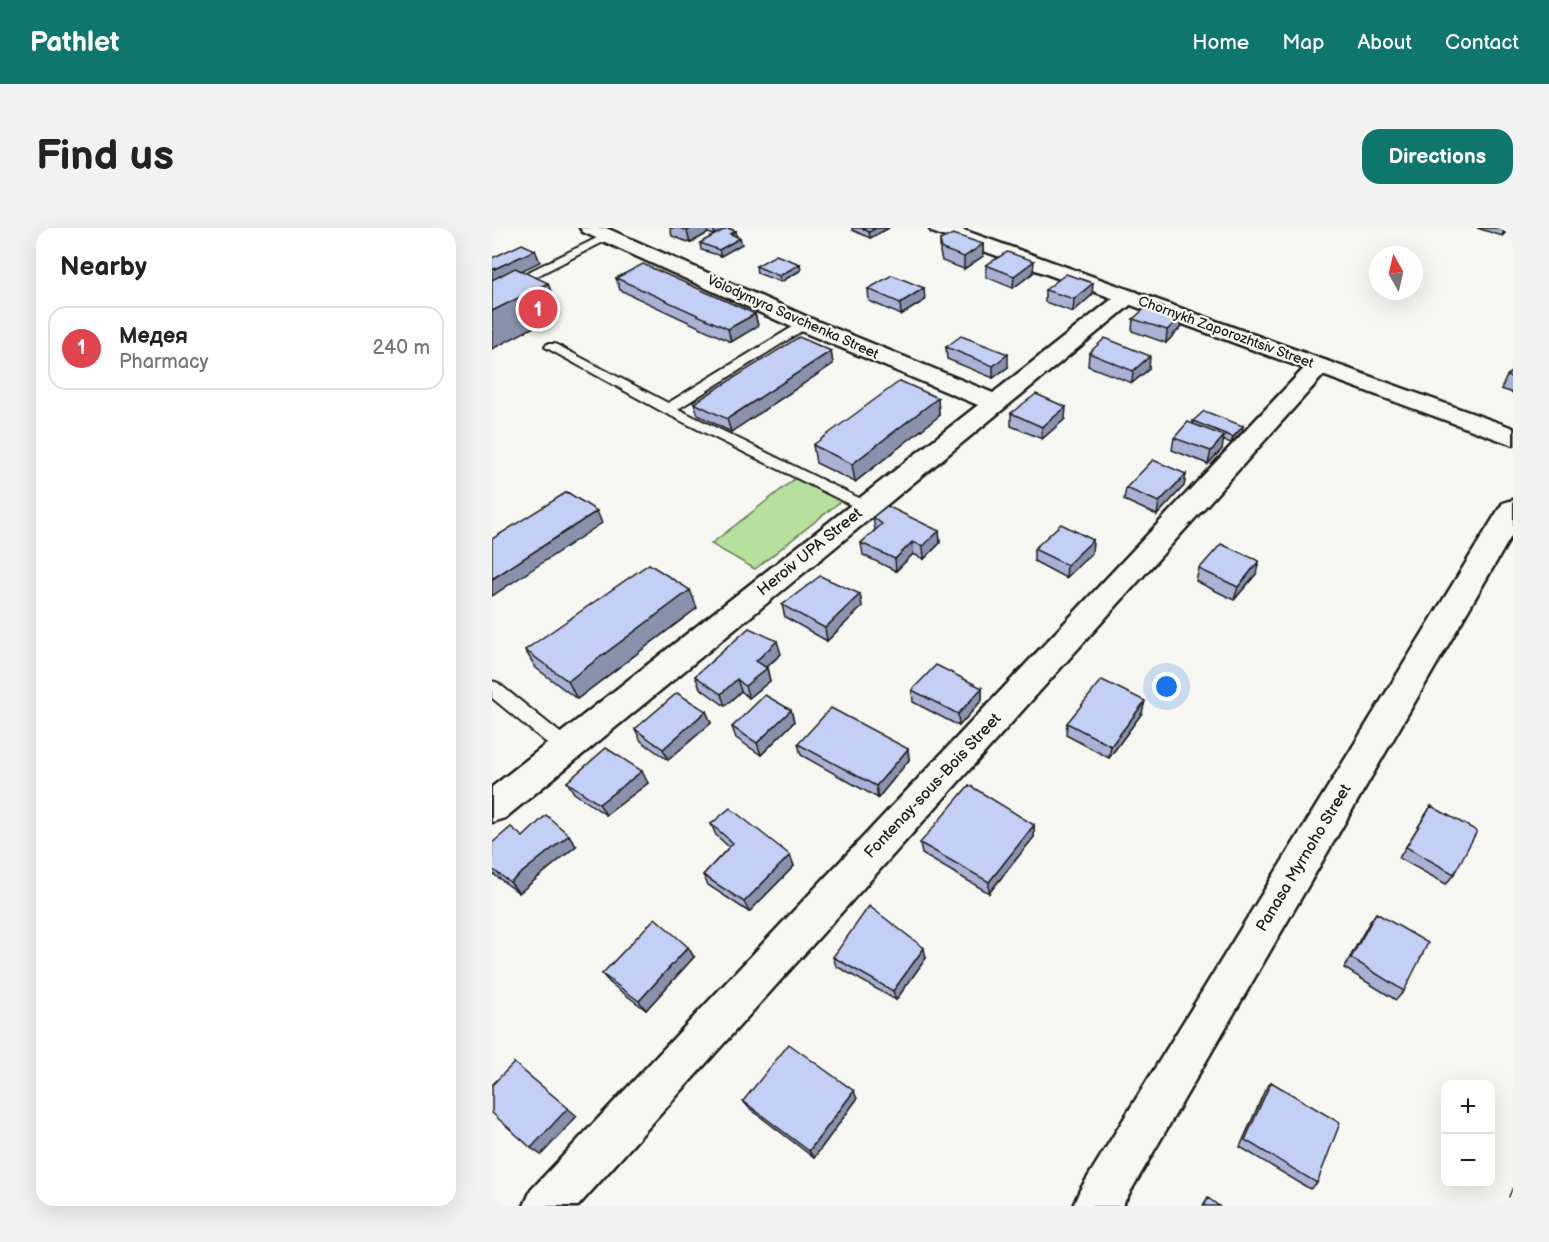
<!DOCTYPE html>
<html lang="en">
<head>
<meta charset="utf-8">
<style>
  :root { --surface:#fff; --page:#f2f2f2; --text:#222; --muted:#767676; --line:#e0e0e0; --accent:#0f766e }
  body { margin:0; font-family:"Balsamiq Sans",sans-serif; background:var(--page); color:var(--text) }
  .controls { position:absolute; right:18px; bottom:18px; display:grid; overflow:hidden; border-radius:12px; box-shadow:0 6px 24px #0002 }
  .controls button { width:54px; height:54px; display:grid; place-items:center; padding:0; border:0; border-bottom:2px solid var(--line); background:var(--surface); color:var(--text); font:30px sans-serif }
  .compass { position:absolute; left:877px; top:18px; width:54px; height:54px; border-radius:50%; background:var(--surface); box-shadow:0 6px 24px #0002; rotate:352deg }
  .you { position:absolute; left:675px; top:459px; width:21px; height:21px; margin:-15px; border:4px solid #fff; border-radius:50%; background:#1a73e8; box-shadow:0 0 0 9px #1a73e833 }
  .badge { display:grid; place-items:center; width:39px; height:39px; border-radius:50%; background:var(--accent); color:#fff; font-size:20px; font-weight:700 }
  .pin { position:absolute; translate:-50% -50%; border:3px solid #fff; box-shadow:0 2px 6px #0006 }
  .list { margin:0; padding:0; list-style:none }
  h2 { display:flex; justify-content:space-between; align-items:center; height:78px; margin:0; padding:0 24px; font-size:26px }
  h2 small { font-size:20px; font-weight:400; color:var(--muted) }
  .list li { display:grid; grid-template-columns:39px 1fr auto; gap:18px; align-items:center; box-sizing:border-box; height:84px; margin:0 12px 12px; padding:0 12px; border:2px solid var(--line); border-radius:18px }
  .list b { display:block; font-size:22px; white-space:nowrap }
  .list p { margin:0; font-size:20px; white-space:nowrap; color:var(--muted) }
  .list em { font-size:20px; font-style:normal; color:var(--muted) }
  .map { position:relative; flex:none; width:1021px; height:978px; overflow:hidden; border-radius:18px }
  header { display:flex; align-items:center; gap:36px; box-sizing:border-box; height:84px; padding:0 30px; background:var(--accent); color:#fff }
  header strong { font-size:28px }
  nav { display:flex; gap:33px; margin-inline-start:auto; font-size:21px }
  .intro { display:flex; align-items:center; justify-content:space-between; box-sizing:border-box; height:144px; padding:0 36px }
  h1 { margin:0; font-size:42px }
  .button { padding:15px 27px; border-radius:18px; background:var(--accent); color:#fff; font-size:21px; font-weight:700 }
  main { display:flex; gap:36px; padding:0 36px }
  aside { flex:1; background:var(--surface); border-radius:18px; box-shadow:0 6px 24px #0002 }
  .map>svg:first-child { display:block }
</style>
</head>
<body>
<header>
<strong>Pathlet</strong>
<nav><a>Home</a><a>Map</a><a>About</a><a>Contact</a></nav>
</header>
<div class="intro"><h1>Find us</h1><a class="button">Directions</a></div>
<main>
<aside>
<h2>Nearby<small></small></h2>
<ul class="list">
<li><span class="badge" style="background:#e0444e">1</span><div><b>Медея</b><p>Pharmacy</p></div><em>240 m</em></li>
</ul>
</aside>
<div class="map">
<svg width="1021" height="978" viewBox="0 0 1021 978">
  <rect width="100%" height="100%" fill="#f6f6f2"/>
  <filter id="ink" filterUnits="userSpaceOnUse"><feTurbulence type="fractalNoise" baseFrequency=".0167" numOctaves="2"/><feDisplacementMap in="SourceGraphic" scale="12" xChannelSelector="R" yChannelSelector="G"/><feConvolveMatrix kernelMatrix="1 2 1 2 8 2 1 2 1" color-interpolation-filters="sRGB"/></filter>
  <g filter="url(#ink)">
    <path fill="#b6e09c" stroke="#697e5c" stroke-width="1.5" d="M304 250 349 273 263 341 219 316Z"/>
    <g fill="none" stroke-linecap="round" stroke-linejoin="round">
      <g stroke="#1c1c1c" stroke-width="4">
        <path id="lane" d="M117 4 121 5V9L0 71V62Z
          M312 92 316 93V99L186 181 379 276 381 279 379 282H369L171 184 53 119 55 116H63L176 175Z
          M0 453 6 455 81 515 83 520 81 525 74 527 67 525 0 470Z"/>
      </g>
      <g stroke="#1c1c1c" stroke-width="5">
        <path id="street" d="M88 0H114L320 91 501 165 629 64 637 63 645 64 648 69 13 590 0 594V559L486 177 304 101 91 4Z
          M827 131 835 133 839 138 835 143 86 978H32L39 962 819 133Z
          M1021 272V305L630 978H581L588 962 1007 281 1011 275Z"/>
      </g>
      <g stroke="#1c1c1c" stroke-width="5">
        <path id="secondary" d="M437 0H466L1021 200V217L440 4Z"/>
      </g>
      <use href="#lane" fill="#f6f6f2" fill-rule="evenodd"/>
      <use href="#street" fill="#f6f6f2" fill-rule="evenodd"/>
      <use href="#secondary" fill="#f6f6f2" fill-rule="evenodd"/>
    </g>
    <path fill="#a9b2d4" stroke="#1c1c1c" stroke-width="1.5" d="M178 0H236L244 3 245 9 250 16 229 28 209 22 208 15 222 7 216 5 198 15 180 8Z
      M360 0H397L378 10 360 2Z
      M985 0H1018L1010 8Z
      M448 12 491 16V28L472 41 450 33 448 24Z
      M308 36 309 42 289 54 265 45 264 38Z
      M494 37 541 45 521 60 494 49Z
      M124 50 263 86 266 98 239 114 128 62Z
      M376 61 433 72 409 87 377 73Z
      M553 62 600 67 581 84 553 74Z
      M641 91 689 99 674 115 640 103Z
      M454 119 516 139 501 150 455 131Z
      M339 123 341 136 239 204 206 187 202 175Z
      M597 125 657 141 640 155 596 138Z
      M1021 142V165L1009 161 1015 148Z
      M446 170 447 188 363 254 324 235 321 217Z
      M519 185 573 191 550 211 519 198Z
      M701 193 750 204 739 215 731 212 730 221 716 236 680 222 682 210 701 196Z
      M694 246 692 258 665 287 632 272 634 260Z
      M381 289 447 303 448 315 432 331 421 326 404 343 371 327 369 315 383 302Z
      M601 312 600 325 574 350 542 333V321Z
      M707 341 764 346 742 372 704 353Z
      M368 366 370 379 335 413 293 389 290 377Z
      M205 380 85 471 44 440 33 422Z
      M289 426 274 440H275L278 453 257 470 249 463 233 478 208 460 203 448Z
      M490 460V472L467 498 421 474 420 462Z
      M299 482 302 494 269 527 244 510 240 499Z
      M214 483 219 495 176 532 149 513 143 501Z
      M650 485 617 530 574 507 575 495Z
      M306 516 416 521 417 532 386 570 309 527Z
      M75 554 156 555 114 587 82 565Z
      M939 578 962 646 954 656 907 630Z
      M219 596 298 627 302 638 257 684 216 657 211 647 237 619 224 607Z
      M542 597V609L497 665 430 626 428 615Z
      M0 615 84 618 27 665 0 645Z
      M884 685 912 763 904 772 852 740 877 695Z
      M202 729 154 782 118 755 110 746Z
      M341 729 434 730 404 772 344 738Z
      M779 854 825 955 818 961 748 919 773 862Z
      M365 871 322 930 257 880 251 873Z
      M1021 959V971L1017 969Z"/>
    <path fill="#8991ac" stroke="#1c1c1c" stroke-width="1.5" d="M200 0H215L216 5 198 15 195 3Z
      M221 0H236L223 7Z
      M384 0H397L378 10 377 4Z
      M1014 0H1018L1010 8 1012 2Z
      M244 3 245 9 238 6Z
      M248 10 250 16 229 28 227 22Z
      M491 16V28L472 41V29Z
      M43 22 48 34 0 57V42Z
      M542 33 541 45 521 60 522 48Z
      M308 36 309 42 289 54 287 48Z
      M56 55 67 86 0 121V83Z
      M601 55 600 67 581 84 582 71Z
      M432 60 433 72 409 87 408 75Z
      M263 86 266 98 239 114 236 101Z
      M691 87 689 99 674 115 675 102Z
      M339 123 341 136 239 204 235 191Z
      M516 126V139L501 150V138Z
      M658 128 657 141 640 155 641 143Z
      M446 170 447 188 363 254 360 236Z
      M574 179 573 191 550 211V199Z
      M751 198 750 204 739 215 741 209Z
      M732 208 730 221 716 236 719 223Z
      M694 246 692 258 665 287 667 274Z
      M105 283 110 295 0 368V351Z
      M447 303 448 315 432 331 431 318Z
      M601 312 600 325 574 350 575 337Z
      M420 314 421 326 404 343 403 331Z
      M767 333 764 346 742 372 746 359Z
      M198 362 205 380 85 471 76 453Z
      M368 366 370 379 335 413 333 400Z
      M285 413 289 426 267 445 264 433Z
      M275 440 278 453 257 470 253 458Z
      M245 451 249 463 233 478 229 466Z
      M490 460V472L467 498 466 486Z
      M653 473 650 485 617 530 619 518Z
      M299 482 302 494 269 527 265 515Z
      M214 483 219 495 176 532 171 521Z
      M416 521 417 532 386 570 384 558Z
      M150 543 156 555 114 587 107 576Z
      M542 597V609L497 665V654Z
      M77 607 84 618 27 665 18 654Z
      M298 627 302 638 257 684 252 674Z
      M196 719 202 729 154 782 147 773Z
      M432 720 434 730 404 772 401 763Z
      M22 835 85 888 49 927 39 920Z
      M362 863 365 871 322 930 317 923Z"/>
    <path fill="#c4cff6" stroke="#1c1c1c" stroke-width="1.5" d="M188 0H200L195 3Z
      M235 0 244 3 238 6 248 10 227 22 208 15Z
      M369 0H384L377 4Z
      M461 6 491 16 472 29 450 21 448 12Z
      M30 16 43 22 0 42V30Z
      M515 24 542 33 522 48 494 37Z
      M284 27 308 36 287 48 264 38Z
      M151 36 263 86 236 101 124 50Z
      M23 40 56 55 0 83V52Z
      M574 46 601 55 582 71 553 62Z
      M400 47 432 60 408 75 376 61Z
      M659 75 691 87 675 102 641 91Z
      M469 108 516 126 501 138 454 119Z
      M307 109 339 123 235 191 202 175Z
      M613 110 658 128 641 143 597 125Z
      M1021 142V150L1015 148Z
      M408 153 446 170 360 236 321 217Z
      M544 166 574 179 550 199 519 185Z
      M712 183 751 198 741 209 701 193Z
      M696 194 732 208 719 223 682 210Z
      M661 232 694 246 667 274 634 260Z
      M75 264 105 283 0 351V311Z
      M395 278 447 303 431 318 420 314 403 331 369 315 390 296 381 289Z
      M569 296 601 312 575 337 542 321Z
      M729 316 767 333 746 359 707 341Z
      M157 336 198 362 76 453 33 422Z
      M328 348 368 366 333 400 290 377Z
      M257 400 285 413 264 433 275 440 253 458 245 451 229 466 203 448Z
      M444 437 490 460 466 486 420 462Z
      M610 452 653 473 619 518 575 495Z
      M185 465 214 483 171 521 143 501Z
      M273 467 299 482 265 515 240 499Z
      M339 480 416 521 384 558 306 516Z
      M114 520 150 543 107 576 75 554Z
      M477 557 542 597 497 654 428 615Z
      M939 578 985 603 962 646 914 619Z
      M238 580 298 627 252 674 211 647 241 615 219 596Z
      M54 587 77 607 18 654 0 641V615L19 599 31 609Z
      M377 678 432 720 401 763 341 729Z
      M884 685 936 715 912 763 859 730Z
      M163 690 196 719 147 773 110 746Z
      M297 816 362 863 317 923 251 873Z
      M22 835 76 880 39 920 0 885V857Z
      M779 854 848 895 825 955 753 912Z
      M716 970 727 978H711Z"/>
  </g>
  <g text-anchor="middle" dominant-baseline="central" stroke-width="4.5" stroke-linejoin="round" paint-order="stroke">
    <g font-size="14" fill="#1c1c1c" stroke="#f6f6f2">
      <text transform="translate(301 89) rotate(24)">Volodymyra Savchenka Street</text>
      <text transform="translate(734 104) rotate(20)">Chornykh Zaporozhtsiv Street</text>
    </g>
    <g font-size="16" fill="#1c1c1c" stroke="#f6f6f2">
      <text transform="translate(318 324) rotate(-39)">Heroiv UPA Street</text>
      <text transform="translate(441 558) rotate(-47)">Fontenay-sous-Bois Street</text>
      <text transform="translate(812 630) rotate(-59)">Panasa Myrnoho Street</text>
    </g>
  </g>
</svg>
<div class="controls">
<button>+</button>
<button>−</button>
</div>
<svg class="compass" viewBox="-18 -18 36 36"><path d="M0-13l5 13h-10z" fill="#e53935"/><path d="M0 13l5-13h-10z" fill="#767676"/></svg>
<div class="you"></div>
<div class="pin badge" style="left:46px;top:81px;background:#e0444e">1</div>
</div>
</main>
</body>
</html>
